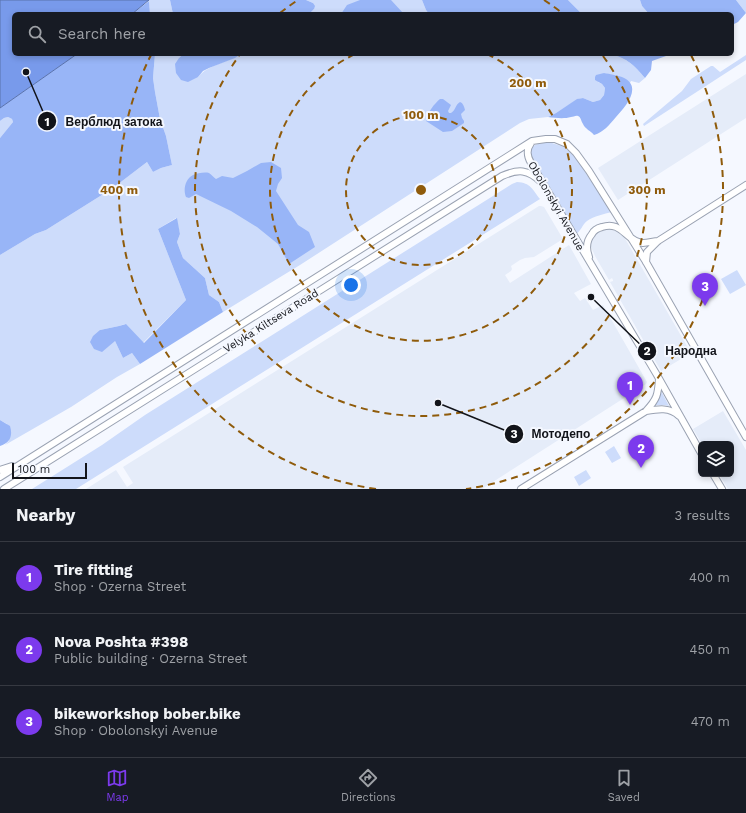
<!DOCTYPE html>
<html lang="en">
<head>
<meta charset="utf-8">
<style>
  :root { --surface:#171b24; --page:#242831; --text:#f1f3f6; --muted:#9ea1a6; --line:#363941; --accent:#7c3aed }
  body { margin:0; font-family:"Work Sans",sans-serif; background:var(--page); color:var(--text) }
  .controls { position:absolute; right:12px; bottom:12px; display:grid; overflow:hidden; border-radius:6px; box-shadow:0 2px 6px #0003 }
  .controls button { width:36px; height:36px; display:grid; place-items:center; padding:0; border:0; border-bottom:1px solid var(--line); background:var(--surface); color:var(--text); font:20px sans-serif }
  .scale { position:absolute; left:12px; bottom:10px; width:75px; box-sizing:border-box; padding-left:4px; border:2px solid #12141a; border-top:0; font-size:11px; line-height:14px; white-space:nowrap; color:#12141a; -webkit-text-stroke:3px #f5f8ff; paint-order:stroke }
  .you { position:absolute; left:351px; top:285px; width:14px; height:14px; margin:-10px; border:3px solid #fff; border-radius:50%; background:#1a73e8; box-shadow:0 0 0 6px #1a73e833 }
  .badge { display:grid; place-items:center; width:26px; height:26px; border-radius:50%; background:var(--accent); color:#fff; font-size:13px; font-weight:700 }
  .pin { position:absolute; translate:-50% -33px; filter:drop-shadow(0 1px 2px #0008) }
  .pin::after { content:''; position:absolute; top:21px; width:14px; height:12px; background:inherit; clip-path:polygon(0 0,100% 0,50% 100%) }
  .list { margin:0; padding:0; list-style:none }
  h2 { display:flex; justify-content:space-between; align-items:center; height:52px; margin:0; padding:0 16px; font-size:17px }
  h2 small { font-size:13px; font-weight:400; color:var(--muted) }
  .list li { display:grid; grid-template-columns:26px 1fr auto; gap:12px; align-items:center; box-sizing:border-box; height:72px; padding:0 16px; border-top:1px solid var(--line) }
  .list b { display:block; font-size:15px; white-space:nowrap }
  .list p { margin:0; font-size:13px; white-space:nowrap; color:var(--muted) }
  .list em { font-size:13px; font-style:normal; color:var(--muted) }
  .icon { flex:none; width:22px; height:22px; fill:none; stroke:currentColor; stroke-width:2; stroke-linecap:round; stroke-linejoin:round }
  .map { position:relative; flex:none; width:746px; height:489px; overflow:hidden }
  .search { position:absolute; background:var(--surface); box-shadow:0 2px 6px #0003; left:12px; right:12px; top:12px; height:44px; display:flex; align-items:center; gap:10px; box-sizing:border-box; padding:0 14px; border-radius:6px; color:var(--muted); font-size:15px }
  .sheet { height:268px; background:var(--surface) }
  nav { display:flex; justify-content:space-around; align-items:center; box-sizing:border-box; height:56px; border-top:1px solid var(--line); background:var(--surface); font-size:11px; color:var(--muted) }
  nav a { display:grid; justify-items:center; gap:2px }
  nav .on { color:var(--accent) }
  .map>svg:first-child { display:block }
</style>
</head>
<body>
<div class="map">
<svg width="746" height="489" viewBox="0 0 746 489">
  <rect width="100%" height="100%" fill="#f5f8ff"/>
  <path fill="#e5ecf9" d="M746 74V118L618 200 598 168Z
    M539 206H541L544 207 563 239 534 257 525 258 520 260 511 266 512 269 511 271 505 275 510 283 569 245 591 284 574 293 580 301 585 298 593 310 603 305 647 382 646 384 482 489H86L116 470 127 487 133 483 123 467Z
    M612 227 622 233 627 242 691 353 661 371 610 282 613 281V280L612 278 609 280 595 256 591 247 590 243 592 238 599 229Z
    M723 411 746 450V489H728L719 474H731V444H702L693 429Z"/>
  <path fill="#cddcfb" d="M149 0H170L173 14H150L149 1Z
    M306 0H422L426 10 429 14H309L314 9 313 3Z
    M568 0H640L642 6 649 14H582Z
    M736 0H746V13Z
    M155 54H183L179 58 198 77C209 64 227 63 241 54H611C628 59 634 65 645 78L639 83 631 81 630 83 623 78 604 73 598 82 602 84 605 88 604 95 600 100 593 102 583 98 578 99 556 113 548 117 529 119 520 123 300 265 223 312 219 302 209 295 205 278 183 258 177 242 180 234 176 218 158 229 186 300 143 343 125 324 119 326 100 330 115 341 123 358 132 353 140 364 117 377 71 407 5 445 9 441 7 424 0 420V255L35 234 46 230 113 188 147 162 153 172 161 168 172 165 166 136 160 119 155 92 153 78Z
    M746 55V60L644 126 643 124 682 91 691 79 711 66H713L720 72Z
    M8 117 12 119 13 122 0 138V121L4 118Z
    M543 143H552L564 147 575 157 612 212C604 214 594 216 587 221 582 225 581 231 576 234L570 224 563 209 531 160C529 148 531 145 543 143Z
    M517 182C531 183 532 189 540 199L76 489H32L102 445 145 415 512 184Z
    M737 270 746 285 730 294 721 279Z
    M661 391 669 406 663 405H654L658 400Z
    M614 446 621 458 612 463 605 452Z
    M586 470 591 478 579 486 574 477Z"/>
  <path fill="#98b5f7" d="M170 0H306L313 3 315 6 314 9 309 14H173Z
    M360 0H391L403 13V14H341L347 5Z
    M422 0H568L582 14H429L426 10Z
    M640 0H736L746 13 738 22 732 25V14H649L642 6Z
    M149 1 150 14H132Z
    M77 54H155L153 78 155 92 160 119 166 136 172 165 161 168 153 172 147 162 113 188 46 230 35 234 0 255V138L13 122 12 119 8 117 4 118 0 121V108Z
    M183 54H241L235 58 209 68 203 71 198 77 188 82 181 80 176 73 175 64 179 58Z
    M611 54H673L666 56 652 61 651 70 645 78C634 65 628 59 611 54Z
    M604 73C610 74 616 75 622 77 644 86 625 107 616 117 609 125 604 132 594 135 591 131 585 129 583 124 581 121 581 117 578 116 576 115 573 117 571 117 564 119 556 118 548 117L556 113 577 99 583 98 593 102 600 100 604 95 605 88 602 84 595 80V77L596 75Z
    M440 99H443L451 105 448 111 449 113H451C456 110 455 105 460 102 463 103 464 106 465 110L461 114 462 118 464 121V123L452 131 443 132 426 121C426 114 435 103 440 99Z
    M271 162 281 168 282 178 278 184 276 191 298 225 309 232 315 247 289 264 278 244 257 227 231 211 196 194 189 198 186 197C183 190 185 179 193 175 197 173 205 172 209 173 212 175 213 177 216 179L222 176 233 178 247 171 261 163Z
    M177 218 180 234 177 242 183 258 205 278 209 295 219 302 223 312 140 364 132 353 123 358 115 341 102 352 94 349 90 342 93 336 100 330 119 326 126 324 144 343 186 300 158 229Z
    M0 420 10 426C13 436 10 443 0 446Z"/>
  <path fill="#789aeb" stroke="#5972ac" d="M0 0H149L132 14H14V54H77L0 108Z"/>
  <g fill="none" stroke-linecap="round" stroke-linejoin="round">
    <g stroke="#9aa2b2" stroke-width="8">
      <path id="secondary" d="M531 143C526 150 527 156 531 163L657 375 701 453
        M589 257C586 249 586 241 592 234 594 230 598 228 602 227 622 220 626 242 643 243 648 243 654 241 658 241
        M646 262 647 252 658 241 746 185
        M646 411C658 409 670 407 679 416
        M0 470 12 466
        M713 474 722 489
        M0 477 532 141 546 139H555L567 144 576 153 589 171 646 262 746 437
        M4 489 502 176C518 169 528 169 541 182
        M521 489 646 411C657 399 658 395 659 379"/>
    </g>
    <use href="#secondary" stroke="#fff" stroke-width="6"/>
  </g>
  <g fill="none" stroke="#8f5b0b" stroke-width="2" stroke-dasharray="7 5">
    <circle cx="421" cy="190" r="75"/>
    <path d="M487 54A151 151 0 1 1 355 54"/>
    <path d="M280 13A226 226 0 0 1 298 0M544 0A226 226 0 0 1 562 13M603 56A226 226 0 1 1 239 56"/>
    <path d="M376 489A302 302 0 0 1 151 55M691 55A302 302 0 0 1 466 489"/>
  </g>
  <g text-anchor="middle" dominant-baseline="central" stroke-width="4" stroke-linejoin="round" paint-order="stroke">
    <g font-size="11" fill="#12141a" stroke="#f5f8ff">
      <text transform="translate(556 206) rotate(60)">Obolonskyi Avenue</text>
      <text transform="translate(271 321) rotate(-32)">Velyka Kiltseva Road</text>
    </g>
  </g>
  <circle cx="421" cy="190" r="6" fill="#8f5b0b" stroke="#f5f8ff" stroke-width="2"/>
  <g font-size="12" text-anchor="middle" font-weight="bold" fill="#8f5b0b" stroke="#f5f8ff" stroke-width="4" stroke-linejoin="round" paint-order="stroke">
    <text x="528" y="87">200 m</text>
    <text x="421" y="119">100 m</text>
    <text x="647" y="194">300 m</text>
    <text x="119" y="194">400 m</text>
  </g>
  <path fill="none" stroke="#12141a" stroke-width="1.5" d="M26 72L47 121M591 297L647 351M438 403L514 434"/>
  <g fill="#12141a" stroke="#f5f8ff" stroke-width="1.5">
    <circle cx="26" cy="72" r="4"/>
    <circle cx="591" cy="297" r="4"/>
    <circle cx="438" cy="403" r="4"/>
    <circle cx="47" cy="121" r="10"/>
    <circle cx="647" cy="351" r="10"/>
    <circle cx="514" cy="434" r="10"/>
  </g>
  <g font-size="12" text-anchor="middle" font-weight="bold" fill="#fff">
    <text x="47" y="126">1</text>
    <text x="647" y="355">2</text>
    <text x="514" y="438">3</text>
  </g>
  <g font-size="12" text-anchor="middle" font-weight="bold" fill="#12141a" stroke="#f5f8ff" stroke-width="4" stroke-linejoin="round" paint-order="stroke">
    <text x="114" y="126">Верблюд затока</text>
    <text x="691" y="355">Народна</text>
    <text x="561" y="438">Мотодепо</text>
  </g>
</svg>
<div class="controls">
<button><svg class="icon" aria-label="layers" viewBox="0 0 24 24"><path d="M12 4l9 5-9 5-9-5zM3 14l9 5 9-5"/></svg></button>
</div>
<div class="scale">100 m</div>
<div class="you"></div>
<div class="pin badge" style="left:630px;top:405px">1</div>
<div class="pin badge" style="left:641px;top:468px">2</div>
<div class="pin badge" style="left:705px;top:306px">3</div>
<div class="search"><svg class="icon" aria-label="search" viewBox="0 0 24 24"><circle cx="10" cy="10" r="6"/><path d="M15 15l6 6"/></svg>Search here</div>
</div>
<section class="sheet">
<h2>Nearby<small>3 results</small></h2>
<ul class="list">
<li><span class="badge">1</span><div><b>Tire fitting</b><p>Shop · Ozerna Street</p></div><em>400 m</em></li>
<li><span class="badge">2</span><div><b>Nova Poshta #398</b><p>Public building · Ozerna Street</p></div><em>450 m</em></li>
<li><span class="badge">3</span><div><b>bikeworkshop bober.bike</b><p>Shop · Obolonskyi Avenue</p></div><em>470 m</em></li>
</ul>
</section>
<nav>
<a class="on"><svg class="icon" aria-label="map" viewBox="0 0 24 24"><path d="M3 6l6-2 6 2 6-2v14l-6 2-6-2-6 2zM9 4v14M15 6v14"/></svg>Map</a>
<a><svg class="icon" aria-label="directions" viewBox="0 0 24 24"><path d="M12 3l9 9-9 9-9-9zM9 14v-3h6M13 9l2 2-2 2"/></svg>Directions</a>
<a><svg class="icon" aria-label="saved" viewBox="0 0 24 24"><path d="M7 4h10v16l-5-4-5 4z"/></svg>Saved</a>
</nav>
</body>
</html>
